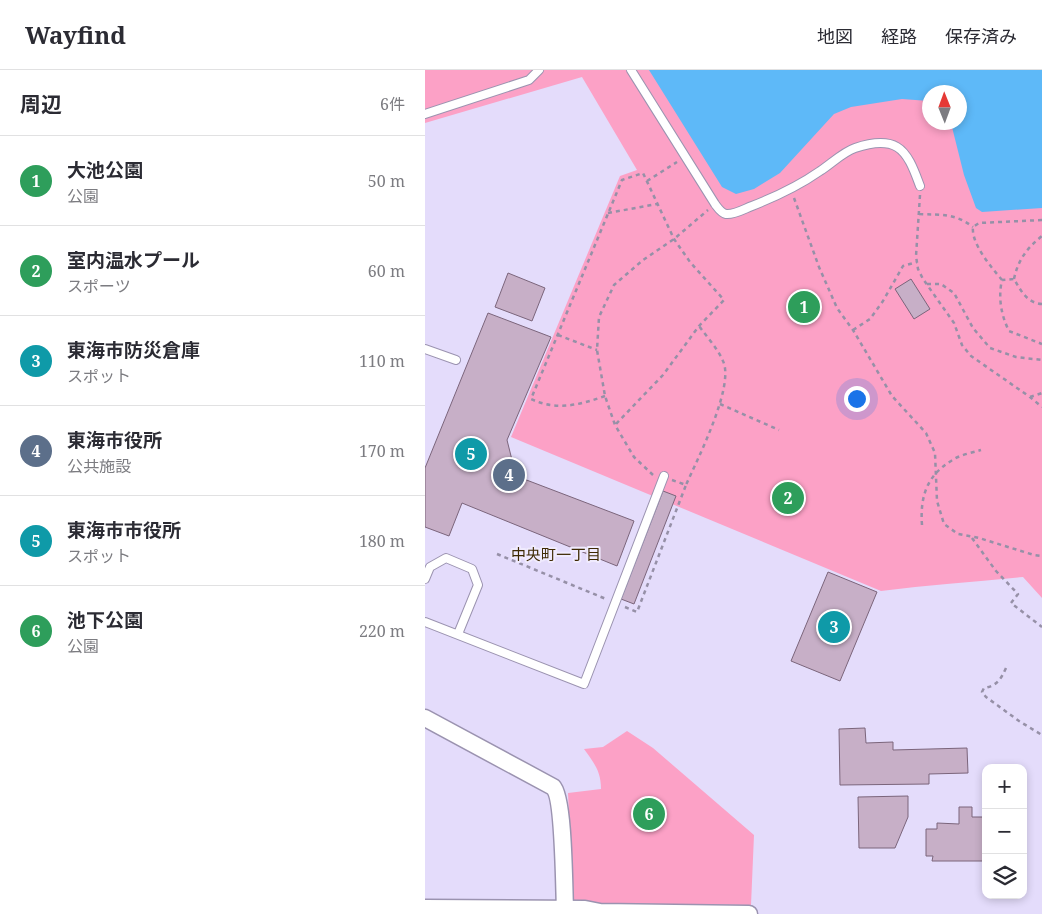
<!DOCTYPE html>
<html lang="ja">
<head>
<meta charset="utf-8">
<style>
  :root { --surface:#fff; --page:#f7f7f7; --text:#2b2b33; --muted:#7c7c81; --line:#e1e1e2; --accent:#1a73e8 }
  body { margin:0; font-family:"Noto Serif","Noto Sans JP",serif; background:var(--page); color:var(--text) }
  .controls { position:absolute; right:15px; bottom:15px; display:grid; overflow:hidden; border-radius:10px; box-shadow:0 2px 8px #0003 }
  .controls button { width:45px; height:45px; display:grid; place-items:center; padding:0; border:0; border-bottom:1px solid var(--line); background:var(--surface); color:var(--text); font:25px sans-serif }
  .compass { position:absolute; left:497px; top:15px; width:45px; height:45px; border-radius:50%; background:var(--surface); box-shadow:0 2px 8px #0003; rotate:359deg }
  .you { position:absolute; left:431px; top:328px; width:18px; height:18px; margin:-12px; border:4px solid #fff; border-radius:50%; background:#1a73e8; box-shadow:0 0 0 8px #1a73e833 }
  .badge { display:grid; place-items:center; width:32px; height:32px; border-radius:50%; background:var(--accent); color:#fff; font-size:16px; font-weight:700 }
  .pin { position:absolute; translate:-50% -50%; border:2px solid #fff; box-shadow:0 1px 5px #0006 }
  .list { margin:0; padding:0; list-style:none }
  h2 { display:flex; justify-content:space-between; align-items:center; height:65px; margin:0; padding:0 20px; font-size:21px }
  h2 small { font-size:16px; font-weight:400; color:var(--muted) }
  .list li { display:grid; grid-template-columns:32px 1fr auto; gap:15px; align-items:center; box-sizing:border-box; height:90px; padding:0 20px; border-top:1px solid var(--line) }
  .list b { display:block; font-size:19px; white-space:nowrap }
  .list p { margin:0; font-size:16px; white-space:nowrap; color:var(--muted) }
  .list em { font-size:16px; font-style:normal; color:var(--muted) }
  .icon { flex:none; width:28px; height:28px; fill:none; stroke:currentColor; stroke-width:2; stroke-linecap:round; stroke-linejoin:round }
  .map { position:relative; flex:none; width:617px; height:844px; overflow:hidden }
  header { display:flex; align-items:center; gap:30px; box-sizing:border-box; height:70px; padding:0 25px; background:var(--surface); border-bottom:1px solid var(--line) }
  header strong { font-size:24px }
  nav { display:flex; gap:28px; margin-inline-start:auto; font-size:18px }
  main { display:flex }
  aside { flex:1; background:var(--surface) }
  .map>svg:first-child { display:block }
</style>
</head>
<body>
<header>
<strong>Wayfind</strong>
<nav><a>地図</a><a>経路</a><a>保存済み</a></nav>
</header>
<main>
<aside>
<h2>周辺<small>6件</small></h2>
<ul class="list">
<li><span class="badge" style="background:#2e9e5b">1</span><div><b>大池公園</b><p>公園</p></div><em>50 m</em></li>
<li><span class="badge" style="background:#2e9e5b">2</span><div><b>室内温水プール</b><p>スポーツ</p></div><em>60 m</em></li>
<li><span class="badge" style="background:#0f9aa8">3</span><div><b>東海市防災倉庫</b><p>スポット</p></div><em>110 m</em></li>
<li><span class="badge" style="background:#5c6f8a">4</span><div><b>東海市役所</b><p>公共施設</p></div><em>170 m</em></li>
<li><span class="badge" style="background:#0f9aa8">5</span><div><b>東海市市役所</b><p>スポット</p></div><em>180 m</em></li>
<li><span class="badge" style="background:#2e9e5b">6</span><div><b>池下公園</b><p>公園</p></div><em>220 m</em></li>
</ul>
</aside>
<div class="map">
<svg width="617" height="844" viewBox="0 0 617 844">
  <rect width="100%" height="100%" fill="#e4dcfb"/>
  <path fill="#fca1c6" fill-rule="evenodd" d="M0 0H617V528L598 507C551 512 503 515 456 521L86 367 195 106 212 100 157 7 0 53ZM504 22H534V52H504Z
    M202 661 228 678 329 765 326 835 148 833 143 723 176 719C176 701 169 693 159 679L178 677Z"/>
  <path fill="#5eb9f8" d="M224 0H617V138L557 142 551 138 539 105 526 53 534 52V22H504V31L477 29 426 37 409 44 355 103 329 119 311 124 297 117Z"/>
  <path fill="#c7afc7" stroke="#7b657b" d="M83 203 120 218 107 251 70 237Z
    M486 209 505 239 489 249 470 219Z
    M63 243 126 267 82 370 91 406 209 451 192 496 37 433 24 466 0 457V398Z
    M238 421 251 426 209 534 196 529Z
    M403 502 452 522 415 611 366 591Z
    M440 658 441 673 468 672V680L542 678 543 703 504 704V714L415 715 414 659Z
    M483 726V747L470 778H434L433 727Z
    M534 737H547V747H561V791H507L508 786H501V759H512V753L534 754Z"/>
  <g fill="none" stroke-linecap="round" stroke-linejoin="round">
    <g stroke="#9b93b0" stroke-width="10">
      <path id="service" d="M206 0 290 134C293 138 296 143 301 144 309 145 319 139 327 136 350 127 375 115 395 101 406 94 418 82 430 78 442 74 460 70 472 77 484 84 490 103 495 116
        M0 44 104 10 114 0
        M0 279 31 290
        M0 509 5 497 21 488 47 499 53 515 33 564
        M0 552 159 614 239 406"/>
    </g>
    <g stroke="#9b93b0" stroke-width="19">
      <path id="minor" d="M0 648 128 717C139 727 139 820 140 839
        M0 838 160 839 175 842 324 844"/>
    </g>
    <path stroke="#9690a7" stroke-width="2.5" stroke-dasharray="4 4" stroke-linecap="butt" d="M222 111 252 92
      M495 125 491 186 493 199 498 209 529 253 537 275 546 286 605 327 617 337
      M369 128 394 197 412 238 428 260 467 326 501 363 510 383 512 431 519 454 533 464 554 468 609 485 617 486
      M183 143 232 134
      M494 144C516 145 530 143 548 157
      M589 209C593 190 602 178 617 166
      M577 210C567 198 546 174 548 157L554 153 617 150
      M502 214H516L529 223 548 258 565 278 591 287 617 290
      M617 234C602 233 596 221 589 209L577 210C573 227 576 245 584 261L617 274
      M428 260 445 249 458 231 478 196 492 192
      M133 265 172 280
      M180 326C155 335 131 341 106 329L197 110 218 103 249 169 265 192 299 230 274 256 238 305 190 355
      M605 327 617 323
      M295 334 354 360
      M228 405 209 387 190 355 180 326 172 280 174 247 189 215 218 190 249 169 283 140
      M247 410 261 415C272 390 310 316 298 291 293 279 282 267 274 256
      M497 455C495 428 501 406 526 391 534 385 546 383 556 380
      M547 468 571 501 593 524 586 533 617 557
      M72 484 181 529
      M200 537 212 542 261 415
      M581 598C576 609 572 616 559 618L557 622 561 627 594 651 617 665"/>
    <use href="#service" stroke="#fff" stroke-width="8"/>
    <use href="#minor" stroke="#fff" stroke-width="16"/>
  </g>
  <g text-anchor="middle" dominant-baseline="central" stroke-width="4" stroke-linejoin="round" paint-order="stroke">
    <g font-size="15" fill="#3d2902" stroke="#f0ebfe">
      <text x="131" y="484">中央町一丁目</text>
    </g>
  </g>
</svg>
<div class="controls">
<button>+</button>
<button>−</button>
<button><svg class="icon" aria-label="layers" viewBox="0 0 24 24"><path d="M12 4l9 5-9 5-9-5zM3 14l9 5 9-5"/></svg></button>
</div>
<svg class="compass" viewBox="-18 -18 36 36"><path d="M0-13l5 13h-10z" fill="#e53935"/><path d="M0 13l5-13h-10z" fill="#7c7c81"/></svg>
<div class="you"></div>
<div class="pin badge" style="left:379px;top:237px;background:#2e9e5b">1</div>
<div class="pin badge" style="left:363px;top:428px;background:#2e9e5b">2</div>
<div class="pin badge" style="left:409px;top:557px;background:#0f9aa8">3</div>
<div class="pin badge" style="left:84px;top:405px;background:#5c6f8a">4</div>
<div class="pin badge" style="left:46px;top:384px;background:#0f9aa8">5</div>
<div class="pin badge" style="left:224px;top:744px;background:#2e9e5b">6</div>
</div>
</main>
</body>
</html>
